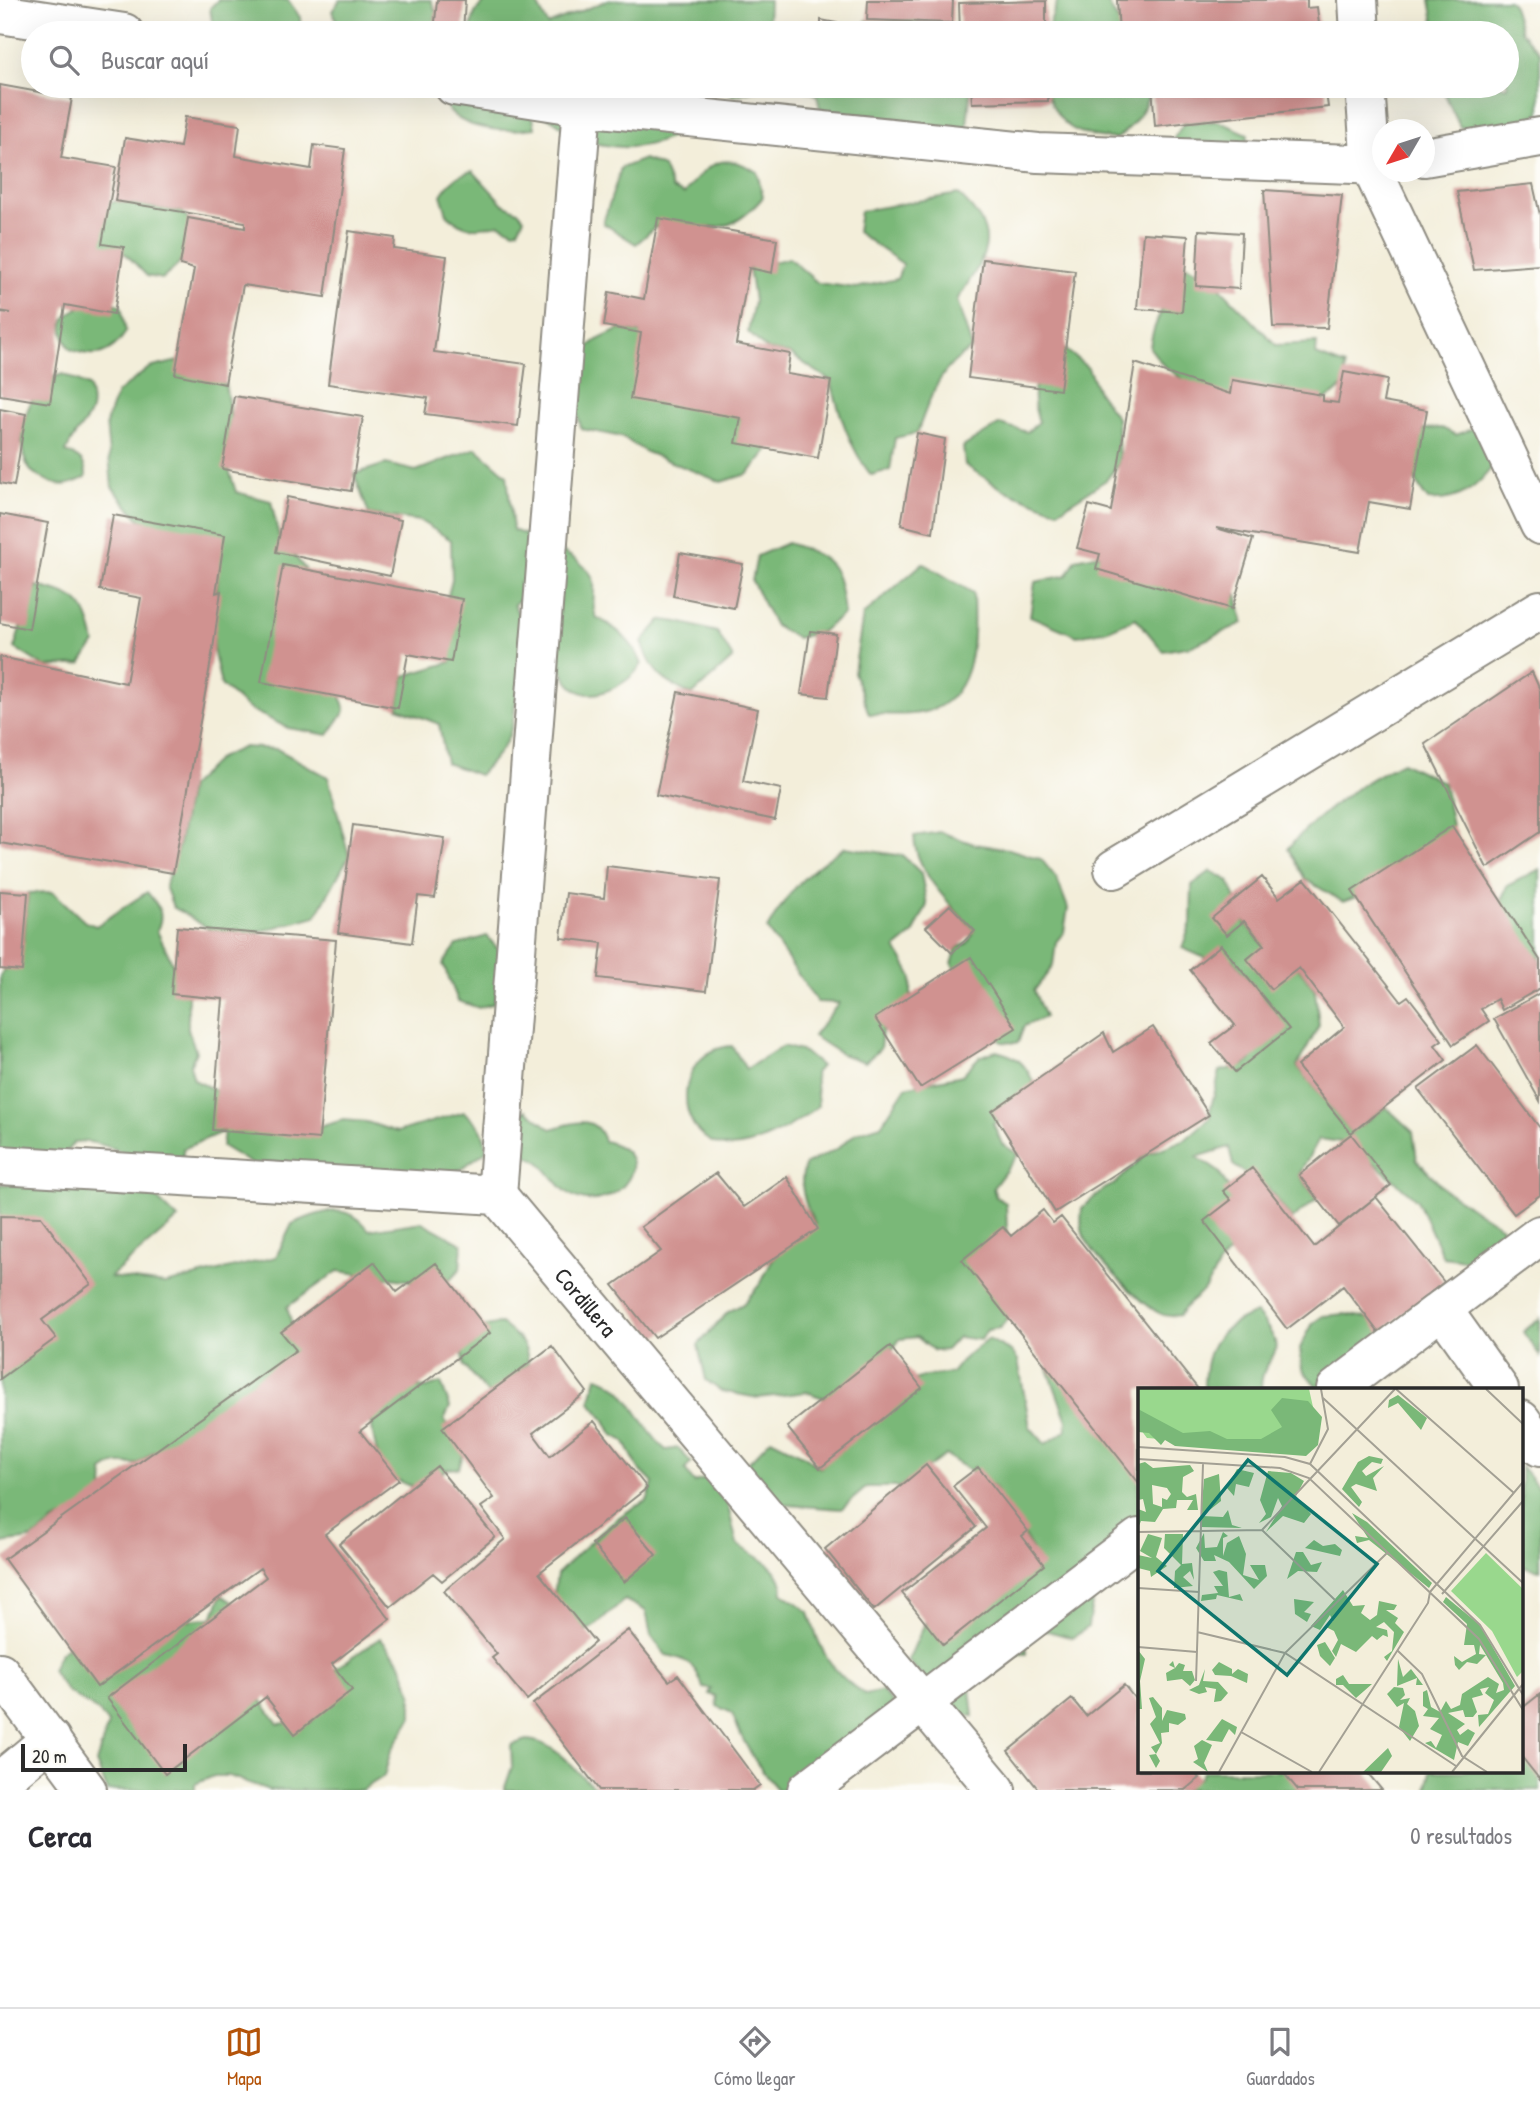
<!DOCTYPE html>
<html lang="es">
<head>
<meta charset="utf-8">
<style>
  :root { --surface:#fff; --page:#f2f2f3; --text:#2b2b33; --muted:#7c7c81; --line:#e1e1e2; --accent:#b45309 }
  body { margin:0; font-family:"Patrick Hand",sans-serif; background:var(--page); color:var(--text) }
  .compass { position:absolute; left:1372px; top:119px; width:63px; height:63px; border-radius:50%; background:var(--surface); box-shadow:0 7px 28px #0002; rotate:231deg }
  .scale { position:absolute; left:21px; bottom:18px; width:166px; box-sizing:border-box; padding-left:7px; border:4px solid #2b2b2b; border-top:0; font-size:19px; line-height:24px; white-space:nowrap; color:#2b2b2b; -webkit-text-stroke:5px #fdfcf7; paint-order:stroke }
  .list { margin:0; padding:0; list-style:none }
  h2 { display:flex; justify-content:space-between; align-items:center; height:91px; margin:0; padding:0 28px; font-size:30px }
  h2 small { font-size:23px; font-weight:400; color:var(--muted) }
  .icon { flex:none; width:38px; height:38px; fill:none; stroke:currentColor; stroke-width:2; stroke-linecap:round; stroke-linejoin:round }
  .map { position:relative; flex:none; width:1540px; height:1790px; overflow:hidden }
  .search { position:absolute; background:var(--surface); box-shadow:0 7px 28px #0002; left:21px; right:21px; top:21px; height:77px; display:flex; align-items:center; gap:18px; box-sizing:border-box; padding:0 24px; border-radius:38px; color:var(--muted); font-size:26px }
  .sheet { height:217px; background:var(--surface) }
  nav { display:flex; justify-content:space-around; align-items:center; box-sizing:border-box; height:98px; border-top:2px solid var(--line); background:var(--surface); font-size:19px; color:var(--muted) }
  nav a { display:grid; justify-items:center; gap:4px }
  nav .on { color:var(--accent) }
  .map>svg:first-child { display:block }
</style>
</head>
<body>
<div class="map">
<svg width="1540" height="1790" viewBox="0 0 1540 1790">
  <rect width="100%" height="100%" fill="#fdfcf7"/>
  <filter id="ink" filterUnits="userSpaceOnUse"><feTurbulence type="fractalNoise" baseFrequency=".0143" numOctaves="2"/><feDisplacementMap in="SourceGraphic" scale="14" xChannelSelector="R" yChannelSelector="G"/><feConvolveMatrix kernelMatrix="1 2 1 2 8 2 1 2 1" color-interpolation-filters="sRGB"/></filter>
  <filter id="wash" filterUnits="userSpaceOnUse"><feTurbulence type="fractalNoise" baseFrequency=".00686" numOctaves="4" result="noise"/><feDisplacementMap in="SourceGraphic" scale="28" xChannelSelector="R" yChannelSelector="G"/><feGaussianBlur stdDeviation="1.57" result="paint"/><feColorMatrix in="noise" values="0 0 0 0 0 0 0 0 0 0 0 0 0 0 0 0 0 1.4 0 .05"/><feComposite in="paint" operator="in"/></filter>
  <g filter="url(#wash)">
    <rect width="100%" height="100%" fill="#f3eeda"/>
    <path fill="#7ab878" stroke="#527252" stroke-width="2" d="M218 0H288L300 17 301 33H220L212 21 210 8Z
      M340 0H431L436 12 434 31 342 33 332 11Z
      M486 0H535L548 25 608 0H769L768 23 751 33H469L475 13Z
      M1058 0H1106L1118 21 1127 28V33H1046Z
      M1430 0H1508L1512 3 1521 32 1540 53V113C1510 131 1494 133 1460 127L1441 86H1507V33H1436Z
      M891 15 907 17 941 33H865L862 28 867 20Z
      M444 86H701L694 90 700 121C662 148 617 157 574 134 556 125 553 116 532 112L535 128C506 132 469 132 448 110Z
      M716 86H768L734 96Z
      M796 86H971L966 134 823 123 817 95Z
      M1044 86H1151C1147 109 1135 125 1116 139 1071 134 1061 129 1044 86Z
      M1218 121 1248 134 1246 151 1175 159 1174 138 1184 123Z
      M644 159 663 167 672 189 684 194C707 165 722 149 757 172L763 197C728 240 707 225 658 225L636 244 603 223 621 168Z
      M473 171 503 204 518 211 524 218 518 230 514 231 499 224C480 228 462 232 447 214L441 195C449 182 458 174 473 171Z
      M958 194C1004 236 986 255 957 300L972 348C936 372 932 394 917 433L895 438 890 470 871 475C850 449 839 413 831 381L790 354 767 350 748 332 754 301 749 268 789 258 818 283 856 288 897 279 903 264 857 232 860 211Z
      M115 201 182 212C206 236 183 263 162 279L147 276 126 254 95 249 89 216Z
      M1185 265 1208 275 1276 345 1317 343 1316 355 1345 366C1347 386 1340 392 1323 401L1281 388 1254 387 1245 398 1203 394 1163 365 1150 348C1152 321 1173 291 1185 265Z
      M92 301H110L121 306 126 332C111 356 94 359 70 349 53 320 66 314 92 301Z
      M620 329 641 333 668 397 741 418 769 449 748 474 721 482 646 452 622 437 581 429 573 388 562 367 597 340Z
      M1065 349 1088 368 1098 392 1117 418 1119 464 1106 480 1058 511 1004 490 965 465 963 447 1000 424 1027 432 1039 422C1025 383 1039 375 1065 349Z
      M178 361 225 384 231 418 225 457 236 492 271 501 279 537 306 570 345 711 328 735 288 728 247 708 221 685 213 649 218 575 200 546 139 519 112 487 106 423 117 393 149 368Z
      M63 374 88 386C101 420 76 424 66 452 79 457 86 461 86 477 72 485 60 488 46 480 40 476 32 474 29 468 11 438 29 382 63 374Z
      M1482 425 1495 463C1477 488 1460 502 1428 500 1407 473 1408 459 1424 429L1442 428 1456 435Z
      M476 448 507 475 513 530C535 538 585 557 593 579 597 590 590 602 596 617 616 627 633 642 642 664 633 677 619 687 603 692 551 709 550 616 544 583L514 604 526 633 536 689 515 703C514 738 503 750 479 775L446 763 439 724 398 708 404 676 451 662 441 622 452 580 451 540 420 521 369 514 354 474 386 464 416 471Z
      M787 543C835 558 838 565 844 614L821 632 797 638 775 626 752 581 757 556Z
      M1100 554C1144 574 1189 585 1237 594L1243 623 1192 646 1163 651 1136 618 1108 630 1077 636 1030 616 1035 582 1067 575 1076 559Z
      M923 563 973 593C974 633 977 691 934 709 916 717 888 714 869 714L854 672 863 615Z
      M37 586C78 596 86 600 95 643L81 664 45 667 15 648 20 627Z
      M661 620C684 621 695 627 717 632L733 658 692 695C662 680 653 675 642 642Z
      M244 747 277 749 328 777 349 856 316 916 255 933 211 930 173 907 165 886 179 845 189 787 219 758Z
      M1402 762 1444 783 1452 826 1436 855 1395 863 1376 890 1343 902 1305 879 1288 848C1321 812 1358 784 1402 762Z
      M940 832 974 844 1009 849 1041 859 1057 879 1068 908 1064 932 1056 942 1053 966 1034 991 1045 1017 1024 1026 1018 1043 1002 1042 993 1036 952 964 957 948 968 943 974 931C951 904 915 873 914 836Z
      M845 847 903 856 921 873 927 905 913 934 896 948 912 977 910 1008 884 1013 880 1049 865 1062 841 1054 813 1036 839 1003 817 1002 767 929C789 890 807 871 845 847Z
      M1540 869V963L1493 920 1507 886Z
      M1211 871 1229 881 1244 921 1264 945 1299 968 1315 990 1319 1025 1297 1066 1351 1132 1386 1107 1413 1132 1417 1160 1446 1191 1502 1227 1501 1257 1479 1262 1443 1257 1417 1200 1374 1163 1341 1142 1319 1139 1299 1175 1317 1199 1292 1219 1269 1189 1233 1165 1229 1147 1197 1157 1219 1172 1232 1194 1233 1249C1217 1261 1215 1276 1203 1291 1195 1301 1189 1299 1180 1315 1172 1316 1166 1317 1159 1313 1139 1302 1097 1259 1086 1240 1080 1230 1081 1219 1082 1208L1104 1189 1115 1184 1145 1155 1186 1139 1211 1117 1209 1115 1220 1071 1247 1064 1281 1020 1233 960 1205 958 1182 948 1191 923 1192 885Z
      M53 892 85 922 96 926 147 892C159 906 165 913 157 931L188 995V1029L196 1052 190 1065 194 1080 234 1099 319 1127 343 1120 367 1122 397 1132 464 1112C478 1123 486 1132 486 1151L458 1171 443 1174 302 1171 287 1162 253 1165 222 1146 224 1131 183 1149V1156C148 1174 109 1137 74 1142L64 1155 0 1166V976L24 940 28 893Z
      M487 936 504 956 494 1003 479 1008 458 1001 443 964 457 945Z
      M732 1046 746 1069 783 1046 804 1052 821 1066 815 1073 818 1106C798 1123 748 1154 720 1145 671 1131 675 1050 732 1046Z
      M996 1051C1021 1056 1027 1067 1037 1090L1012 1115 993 1123 1002 1144 1018 1154 993 1188 996 1197 1006 1203 1007 1232 1000 1296 1008 1318 1000 1328 987 1330 981 1340 958 1337 946 1350 934 1351 917 1337 900 1339 883 1363 840 1396 823 1398 807 1392 758 1398 721 1391 706 1380 698 1345 728 1312 743 1304 761 1283 772 1260 815 1223C805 1206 797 1183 806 1164L837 1149 856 1133 881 1125 906 1087 962 1075 979 1057Z
      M526 1110 551 1129C572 1124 595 1112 604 1141 663 1155 617 1212 578 1198 559 1191 553 1174 539 1162 531 1155 520 1155 510 1149L516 1117Z
      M0 1184 150 1192 178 1219 110 1277 165 1284 276 1257 292 1224C321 1212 347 1200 369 1230L422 1222 462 1244 460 1269 450 1280 412 1281 338 1271 287 1307 292 1325 311 1352 173 1451H154L137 1464H114L103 1471C108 1513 82 1507 54 1522 47 1526 40 1536 32 1538 22 1542 11 1540 0 1544Z
      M1256 1313C1297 1360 1261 1350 1261 1389H1207L1204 1386C1205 1346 1218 1327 1256 1313Z
      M1345 1314 1378 1320 1412 1347C1388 1387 1362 1385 1319 1389L1302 1369 1300 1348 1313 1323 1323 1316Z
      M1540 1318V1356L1523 1332Z
      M501 1324C517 1336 528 1344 528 1364L490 1396 464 1366 461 1343C472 1329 483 1325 501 1324Z
      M988 1339 1011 1351 1018 1360 1030 1427 1045 1444 1066 1431 1067 1421 1048 1369 1060 1372 1139 1467V1569L1135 1574 1120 1570C1095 1590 1092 1595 1088 1627L1073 1638 1026 1625V1654H1014L968 1670 973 1716 953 1713 908 1660 925 1623 950 1621 1035 1554 993 1486 946 1455 899 1487H867L841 1509 775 1504 746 1465 771 1439 805 1456 820 1468 901 1385 925 1376 952 1373 964 1358Z
      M597 1377C629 1383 642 1431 666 1450L678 1448 691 1462 685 1470 694 1482 704 1479 723 1485 737 1544C757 1558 782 1565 783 1593L809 1612C819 1650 831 1673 866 1695L882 1691 895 1706 817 1790H778C757 1767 742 1742 732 1713L717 1706 716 1696 709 1694 711 1689 703 1688C698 1668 687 1658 666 1655L651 1636 646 1611 625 1600C609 1610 599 1629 580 1632L554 1595 557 1574C586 1547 609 1518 647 1501L653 1483 639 1469 624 1441 612 1434 605 1420 590 1402Z
      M441 1383 450 1407 444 1420 451 1429 468 1439 459 1468 447 1469 424 1488C381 1484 374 1455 371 1416L414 1387 426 1388Z
      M1521 1466 1540 1489V1570L1521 1566Z
      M222 1595 241 1608 253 1688 278 1724 313 1720 335 1669 380 1638 401 1663 412 1694V1717L391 1751 384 1776 362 1790H269L229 1776H214L195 1784V1790H107L96 1763 108 1724 100 1713 67 1691 52 1671C55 1662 58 1654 66 1648 81 1637 190 1618 212 1618Z
      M527 1740C559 1742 575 1775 599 1790H504L512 1767 511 1745Z
      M1521 1751 1540 1767V1790H1427L1431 1771H1521Z
      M1203 1771H1324L1308 1778 1307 1790H1173L1199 1778Z"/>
    <g id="blocks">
      <path fill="#d09290" d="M437 0H465L463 33H434Z
        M868 0H953L952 23 867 20Z
        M1117 0H1307V8L1317 7 1320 33H1119Z
        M1046 1V33H960L959 3Z
        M821 20 862 28 860 33H821Z
        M0 85 72 98 61 158 116 167 102 244 124 247 114 314 65 305 50 403 0 395V312L11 313 0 311Z
        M971 86H1048V101L972 103Z
        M1152 86H1325L1328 107 1155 126Z
        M185 117 240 125 236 156 311 169 314 145 345 149 325 297 243 285 225 384 175 374 194 269 180 265 188 218 245 228V222L115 201 125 138 180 147Z
        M1533 184 1540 215V265L1474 270 1457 192Z
        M1264 190 1342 195 1327 328 1273 327Z
        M658 218 777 239 772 273 749 268 736 344 790 354 787 374 831 381 818 458 736 443 741 418 630 399 641 333 604 326 609 292 644 299Z
        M1199 230 1242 233 1239 289 1196 286Z
        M349 231 395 238 394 249 447 256 434 352 526 364 518 426 425 414 428 398 328 384Z
        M1143 233 1188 236 1182 312 1137 309Z
        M983 259 1075 271 1060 390 968 378Z
        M1135 363 1230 394 1232 380 1323 395V401L1338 403 1344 372 1387 380 1383 402 1427 410 1410 509 1369 502 1360 552 1216 528 1253 539 1232 609 1096 569 1100 554 1077 548 1089 505 1111 511Z
        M234 396 363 417 351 491 222 469Z
        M0 409 26 414 14 486 0 483Z
        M917 433 945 439 933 533 901 525Z
        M287 497 401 520 390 576 276 552Z
        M0 514 48 523 29 629 0 623Z
        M113 515 225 535 216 593 221 591 213 649 173 873 0 843V657L126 683 141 598 100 590Z
        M680 553 743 564 734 608 673 596Z
        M283 565 462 599 451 662 408 654 398 708 261 682Z
        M810 631 836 634 828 697 801 694Z
        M1532 672 1540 690V832L1487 868 1425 744Z
        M678 692 758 709 743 781 781 789 775 820 656 795Z
        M353 825 445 838 435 898 418 896 412 943 338 933Z
        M1452 826 1540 960V988L1502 1010 1497 999 1481 1009 1489 1021 1453 1045 1352 891Z
        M607 866 720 880 706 991 598 978 602 943 561 938 566 893 604 898Z
        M1262 877 1279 898 1305 879 1401 1001 1408 996 1442 1040 1435 1045 1446 1060 1351 1133 1297 1066 1344 1027 1299 968 1271 989 1247 959 1264 945 1244 921 1227 935 1212 918Z
        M0 891 28 893 22 971 0 969Z
        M950 905 975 931 952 953 926 927Z
        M177 927 336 940 319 1139 212 1130 223 999 171 994Z
        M1221 945 1289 1029 1235 1072 1211 1043 1235 1025 1190 970Z
        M971 957 1016 1028 920 1088 875 1018Z
        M1540 993V1101L1494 1019Z
        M1153 1027 1209 1115 1055 1212 992 1111 1104 1033 1113 1052Z
        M1477 1045 1540 1128V1195L1514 1214 1418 1089Z
        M1351 1134 1391 1185 1339 1226 1299 1175Z
        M1252 1168 1314 1247 1376 1197 1444 1282 1379 1333 1343 1286 1287 1329 1204 1221 1231 1200 1223 1191Z
        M716 1173 744 1207 787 1177 818 1229 655 1338 613 1285 661 1251 641 1227Z
        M1043 1210 1053 1223 1061 1217 1198 1389H1139V1483L962 1260 1003 1227 1011 1236Z
        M0 1216 41 1217 91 1284 42 1320 56 1338 0 1379Z
        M374 1262 397 1292 436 1263 490 1333 360 1431 399 1480 325 1534 390 1619 332 1664 352 1690 295 1734 266 1697 165 1774 107 1698 266 1577 260 1568 97 1687 4 1559 296 1350 281 1332Z
        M552 1346 587 1392 533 1433 550 1456 594 1421 647 1488 539 1573 595 1642 527 1700 492 1658 497 1654 444 1591 505 1539 481 1507 494 1498 442 1428Z
        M890 1346 922 1388 820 1468 787 1427Z
        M926 1465 976 1527 874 1610 825 1549Z
        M437 1466 495 1537 442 1581 433 1573 390 1607 339 1544Z
        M978 1467 1028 1531 1022 1536 1044 1565 943 1645 902 1593 986 1528 953 1486Z
        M625 1518 656 1555 624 1582 592 1544Z
        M628 1630 669 1681 678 1675 760 1785 753 1790H599L533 1704Z
        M1124 1685 1139 1704V1771H1193L1199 1778 1185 1790H1039L1008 1751 1072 1699 1086 1716Z
        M1540 1694V1780L1521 1756V1709Z
        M1282 1771H1366L1382 1790H1298Z"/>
    </g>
  </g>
  <g filter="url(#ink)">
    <use href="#blocks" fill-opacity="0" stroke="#8f8c82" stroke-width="2"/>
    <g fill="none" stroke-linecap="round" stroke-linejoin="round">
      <g stroke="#8f8c82" stroke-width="42">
        <g id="minor">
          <path d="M1358 0 1360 33"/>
          <path d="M0 14 124 33"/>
          <path d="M454 86 582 106 1038 153 1382 165"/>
          <path d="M1365 86 1371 167 1540 525"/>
          <path d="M1424 157 1540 137"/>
          <path d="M1114 869 1540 610"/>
          <path id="s1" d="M0 1165 497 1195 996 1790"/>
          <path d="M497 1195 582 106"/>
          <path d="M1442 1309 1499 1389"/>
          <path d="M1336 1389 1540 1235"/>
          <path d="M1521 1420 1540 1447"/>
          <path d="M0 1672 87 1790"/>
          <path d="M0 1781 51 1739"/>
          <path d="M807 1790 1139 1538"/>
        </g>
      </g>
      <use href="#minor" stroke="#fff" stroke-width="38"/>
    </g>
  </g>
  <g text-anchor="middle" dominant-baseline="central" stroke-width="7" stroke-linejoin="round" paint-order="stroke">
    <g font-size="23" fill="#2b2b2b" stroke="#fdfcf7">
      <text stroke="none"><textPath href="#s1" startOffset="637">Cordillera</textPath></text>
    </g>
  </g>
  <g transform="translate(1138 1388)">
    <rect width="385" height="385" fill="#f3eeda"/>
    <path d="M0 1H171L179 37 168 62 9 50 0 38ZM348 165 385 201V283L379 289 354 243 313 203Z" fill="#99d88d"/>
    <path d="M260 7 289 30 283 42 260 15 250 20 251 12ZM144 10 170 13 184 29 180 57 168 68 37 58 27 52 23 57 11 45 0 44V21L45 45 72 43 89 51H123L144 39 133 22ZM231 68 245 71 243 76 234 74 224 83 228 88 246 78 235 90 239 103 218 96 213 99 224 114 221 119 204 101 220 74ZM7 74 15 80 52 77 56 83 45 89 44 104 49 109 58 106 60 122H49L55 112H39L38 120 25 121 17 134 3 133 0 140V121L8 124 5 111 0 112V76ZM14 97 29 100 33 106 29 112 24 110V119L15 116ZM99 81 116 85 111 99 98 96 96 108 89 100ZM130 83 153 85 166 93 158 108 173 126 166 135 145 128 128 144 144 118 140 110 133 129 121 135 128 126 122 112ZM81 86 83 113 64 128 85 129 90 122 94 137 104 140 62 139 66 91ZM214 125 229 134 294 195 291 200 231 152 219 155 217 148 230 150ZM85 144 90 148 85 150V168L89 155 101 148 108 166 105 187 121 192 112 177H127L129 188 116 201 91 174 76 167 78 173H66L58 160 66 145 67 160 79 159ZM10 146 24 150 18 169 29 178 13 189 12 183 0 180V167L14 170 2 163ZM27 146H45L44 176 54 175 56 192 52 183 45 189 55 198 36 200 37 183 43 177 26 160ZM176 152 185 158 197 156 204 162 202 168 167 160ZM158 164H165L173 177 184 174 179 184 160 183 149 191ZM81 182 89 184 91 209 102 206 105 213 79 207 78 211 63 213 64 207 80 205 76 198H85L75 184ZM205 202 215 218 227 217 223 225 232 232 239 227 241 213 259 217 256 222H248L260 230 257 235 266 244 249 273 246 269 254 263 256 244 246 234 238 239 249 242 250 249 245 247 239 252 234 248 218 264 203 256 198 269 194 263 200 252 196 243 188 239 195 233 192 227 182 242 173 238ZM308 209 342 237 377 298 341 339 340 327 350 326 356 312 347 305 351 299 342 301 345 307 334 310 339 324 335 329H327L325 322 310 325 327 336 319 342 322 347 330 341 337 345 330 358 320 354 316 372 287 355 293 353 298 360 304 347 292 341 301 330 285 328 290 321 285 318V304L289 302 293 319 302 324 308 313 313 321 322 317 324 306 350 289 361 296 358 305 366 302 365 295 342 257 341 266 348 267 339 276 329 274 321 282 317 277 316 268 324 274 338 266 336 257H326L329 236 305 214ZM156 211 176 214 166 224 173 226 169 234 157 226ZM187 254 197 270 192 278 182 268 179 257ZM0 262 7 271 2 293 4 321H0ZM260 271 265 289 273 281 285 297H278L279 290 259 298ZM35 273 37 280 41 275 47 277 45 283H54L57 292 52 298 44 291 29 293 28 285 37 280 31 277ZM81 274 94 281V286L100 281 110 286 109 295 93 288 77 287 74 282ZM67 281 65 293 80 294 90 305 83 313 76 314 78 301 67 299 69 304 61 306 51 302 61 297ZM205 287 211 296H234L218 310 205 297H198V291ZM256 299 265 300 267 307 262 312 272 310 269 316 277 323 281 338 272 353 261 339 266 315 259 319 249 306ZM15 309 24 320V333L29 322 47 326 48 331 40 337 31 335V344L23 345 24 355 18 366 22 373 18 380 11 367 18 366 13 359 22 355 12 336 18 329 11 310ZM84 331 99 339 97 347 91 341 84 354 68 352ZM64 352 74 357 66 375 70 384 55 374 60 371 56 358ZM250 360 254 368 243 384H225Z" fill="#7ab878" fill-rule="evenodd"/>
    <path fill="none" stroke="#a3a094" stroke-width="2" d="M258 1 376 105M348 1 385 36M185 10 385 195M0 59 147 69 172 76 342 237 385 307M0 71 142 80 171 90 341 251 385 322M172 76 190 41 183 1M124 142 197 212M0 144 124 142 257 1M0 200 61 204M304 206 385 113M59 244 147 265 318 378M0 259 59 264M260 263 284 286 324 368 349 384M58 293 65 76M103 344 174 384M81 384 147 265 250 164M181 384 290 215 292 204 385 94M314 384 385 296"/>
    <path fill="#0f766e" fill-opacity="0.15" stroke="#0f766e" stroke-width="3.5" d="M110 72 239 176 149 287 20 183Z"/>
    <rect width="385" height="385" fill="none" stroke="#2b2b2b" stroke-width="3.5"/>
  </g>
</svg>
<svg class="compass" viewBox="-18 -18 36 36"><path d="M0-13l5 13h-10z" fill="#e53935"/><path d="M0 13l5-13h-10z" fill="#7c7c81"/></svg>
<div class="scale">20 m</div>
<div class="search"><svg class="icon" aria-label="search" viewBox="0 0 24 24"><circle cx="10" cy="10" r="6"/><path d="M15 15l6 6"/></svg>Buscar aquí</div>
</div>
<section class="sheet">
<h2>Cerca<small>0 resultados</small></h2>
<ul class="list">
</ul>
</section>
<nav>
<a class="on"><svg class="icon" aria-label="map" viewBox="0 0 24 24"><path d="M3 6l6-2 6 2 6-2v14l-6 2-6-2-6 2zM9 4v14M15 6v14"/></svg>Mapa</a>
<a><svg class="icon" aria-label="directions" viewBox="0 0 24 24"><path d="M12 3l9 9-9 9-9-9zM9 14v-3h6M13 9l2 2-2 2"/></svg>Cómo llegar</a>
<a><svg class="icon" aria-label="saved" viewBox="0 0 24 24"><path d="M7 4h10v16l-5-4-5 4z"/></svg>Guardados</a>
</nav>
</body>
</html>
